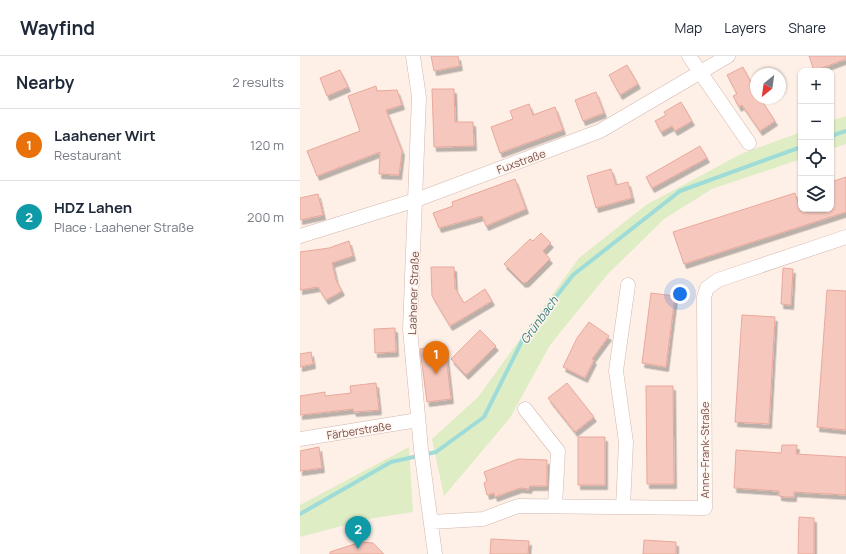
<!DOCTYPE html>
<html lang="en">
<head>
<meta charset="utf-8">
<style>
  :root { --surface:#fff; --page:#f6f6f7; --text:#1f2937; --muted:#747a83; --line:#e0e1e3; --accent:#111827 }
  body { margin:0; font-family:Manrope,sans-serif; background:var(--page); color:var(--text) }
  .controls { position:absolute; right:12px; top:12px; display:grid; overflow:hidden; border-radius:8px; box-shadow:0 1px 3px #0004 }
  .controls button { width:36px; height:36px; display:grid; place-items:center; padding:0; border:0; border-bottom:1px solid var(--line); background:var(--surface); color:var(--text); font:20px sans-serif }
  .compass { position:absolute; left:450px; top:12px; width:36px; height:36px; border-radius:50%; background:var(--surface); box-shadow:0 1px 3px #0004; rotate:209deg }
  .you { position:absolute; left:380px; top:238px; width:14px; height:14px; margin:-10px; border:3px solid #fff; border-radius:50%; background:#1a73e8; box-shadow:0 0 0 6px #1a73e833 }
  .badge { display:grid; place-items:center; width:26px; height:26px; border-radius:50%; background:var(--accent); color:#fff; font-size:13px; font-weight:700 }
  .pin { position:absolute; translate:-50% -33px; filter:drop-shadow(0 1px 2px #0008) }
  .pin::after { content:''; position:absolute; top:21px; width:14px; height:12px; background:inherit; clip-path:polygon(0 0,100% 0,50% 100%) }
  .list { margin:0; padding:0; list-style:none }
  h2 { display:flex; justify-content:space-between; align-items:center; height:52px; margin:0; padding:0 16px; font-size:17px }
  h2 small { font-size:13px; font-weight:400; color:var(--muted) }
  .list li { display:grid; grid-template-columns:26px 1fr auto; gap:12px; align-items:center; box-sizing:border-box; height:72px; padding:0 16px; border-top:1px solid var(--line) }
  .list b { display:block; font-size:15px; white-space:nowrap }
  .list p { margin:0; font-size:13px; white-space:nowrap; color:var(--muted) }
  .list em { font-size:13px; font-style:normal; color:var(--muted) }
  .icon { flex:none; width:22px; height:22px; fill:none; stroke:currentColor; stroke-width:2; stroke-linecap:round; stroke-linejoin:round }
  .map { position:relative; flex:none; width:546px; height:498px; overflow:hidden }
  header { display:flex; align-items:center; gap:24px; box-sizing:border-box; height:56px; padding:0 20px; background:var(--surface); border-bottom:1px solid var(--line) }
  header strong { font-size:19px }
  nav { display:flex; gap:22px; margin-inline-start:auto; font-size:14px }
  main { display:flex }
  aside { flex:1; background:var(--surface) }
  .map>svg:first-child { display:block }
</style>
</head>
<body>
<header>
<strong>Wayfind</strong>
<nav><a>Map</a><a>Layers</a><a>Share</a></nav>
</header>
<main>
<aside>
<h2>Nearby<small>2 results</small></h2>
<ul class="list">
<li><span class="badge" style="background:#e8710a">1</span><div><b>Laahener Wirt</b><p>Restaurant</p></div><em>120 m</em></li>
<li><span class="badge" style="background:#0f9aa8">2</span><div><b>HDZ Lahen</b><p>Place · Laahener Straße</p></div><em>200 m</em></li>
</ul>
</aside>
<div class="map">
<svg width="546" height="498" viewBox="0 0 546 498">
  <defs>
    <filter id="shadow"><feDropShadow dx="2.5" dy="4.5" stdDeviation="0" flood-color="#0004"/></filter>
  </defs>
  <rect width="100%" height="100%" fill="#fef0e7"/>
  <path fill="#deedc4" d="M546 60V88L531 93V65Z
    M501 76V103L412 133 364 163 307 219 250 289 210 362 144 440 132 383 178 341 279 202 346 149 441 98Z
    M109 391 113 456 68 463 0 481V449Z"/>
  <g fill="none" stroke-linecap="round" stroke-linejoin="round">
    <path stroke="#9fdcd8" stroke-width="4" d="M531 80 546 75
      M0 458 91 406 136 396 184 361 223 283 273 219 380 135 501 91"/>
  </g>
  <path fill="#f6c7bc" stroke="#eaa89b" filter="url(#shadow)" d="M131 0H158L160 10 134 15Z
    M509 0H546V3L514 15Z
    M327 9 338 28 320 39 309 19Z
    M443 11 450 25 456 22V42H460L475 65 460 75 442 49 439 51 433 40 437 38 427 19Z
    M40 14 48 31 27 40 20 22Z
    M76 30 77 35 97 34 102 49 86 54 102 95 99 119 79 118 80 96 17 120 7 95 60 75 48 40Z
    M132 33H154L155 66H173L174 90 134 91Z
    M296 36 304 57 283 65 275 44Z
    M381 46 392 65 375 75 372 70 361 76 355 65 366 59 364 56Z
    M229 48 233 59 255 51 263 74 200 97 191 71 213 63 210 55Z
    M400 90 407 102 352 132 346 121Z
    M311 113 316 129 328 126 332 142 296 152 287 120Z
    M546 121V156L384 208 373 176 495 137 500 153H531V126Z
    M215 123 226 153 186 170 182 160 139 172 133 157 153 150 152 146Z
    M18 138 23 159 0 164V142Z
    M241 177 251 187 243 195 250 203 227 226 223 227 204 208 230 183 233 185Z
    M49 185 53 200 32 207 36 224 42 235 26 244 18 231 0 234V196L29 192Z
    M131 211H154L155 232 164 247 185 233 192 245 150 270 132 240Z
    M483 212 493 213 491 249 481 248Z
    M527 234 546 235V374L517 371Z
    M351 237 375 240 366 311 342 307Z
    M442 259 475 261 469 368 435 366Z
    M289 266 309 280 292 303 294 304 285 322 263 311 277 282Z
    M95 272 96 296 75 297 74 273Z
    M180 274 196 290 166 319 151 303Z
    M145 290 151 343 127 346 120 293Z
    M11 296 13 308 0 311V298Z
    M76 327 79 354 54 356 53 353 0 359V340L25 336V340L51 337 50 330Z
    M267 327 294 361 275 376 248 342Z
    M346 330H373L374 428H347Z
    M278 381H305V429H278Z
    M482 389H497L496 398 546 401V439L494 436V441H486L479 440V435L434 432 436 394 481 397Z
    M19 391 22 412 0 415V395Z
    M218 403 247 404V430H230L229 433 220 432 195 441 194 437 187 439 184 427 187 425 184 416Z
    M499 461 514 462V498H498Z
    M191 483 229 485 228 498H190Z
    M344 484 376 486V498H343Z
    M61 486 73 487 84 498H30V496Z"/>
  <g fill="none" stroke-linecap="round" stroke-linejoin="round">
    <g stroke="#d4b6ae" stroke-width="15">
      <path id="minor" d="M113 0 119 41 110 273 121 393 135 498
        M389 0 449 87
        M0 180 116 144 300 75 428 0
        M225 353 258 395 255 450
        M0 383 118 364
        M323 451 326 386 316 315 328 229
        M131 466 183 463 218 450 405 452 404 241 407 232 418 224 546 181"/>
    </g>
    <use href="#minor" stroke="#fff" stroke-width="14"/>
  </g>
  <g text-anchor="middle" dominant-baseline="central" stroke-width="3" stroke-linejoin="round" paint-order="stroke">
    <g font-size="11" fill="#7a4f49" stroke="#fff5ef">
      <text transform="translate(221 105) rotate(-20)">Fuxstraße</text>
      <text transform="translate(113 237) rotate(-88)">Laahener Straße</text>
      <text transform="translate(59 374) rotate(-9)">Färberstraße</text>
      <text transform="translate(404 394) rotate(-90)">Anne-Frank-Straße</text>
    </g>
    <g font-size="12" font-style="italic" fill="#387976" stroke="#fff5ef">
      <text transform="translate(239 264) rotate(-54)">Grünbach</text>
    </g>
  </g>
</svg>
<div class="controls">
<button>+</button>
<button>−</button>
<button><svg class="icon" aria-label="locate" viewBox="0 0 24 24"><circle cx="12" cy="12" r="6"/><path d="M12 2v4M12 18v4M2 12h4M18 12h4"/></svg></button>
<button><svg class="icon" aria-label="layers" viewBox="0 0 24 24"><path d="M12 4l9 5-9 5-9-5zM3 14l9 5 9-5"/></svg></button>
</div>
<svg class="compass" viewBox="-18 -18 36 36"><path d="M0-13l5 13h-10z" fill="#e53935"/><path d="M0 13l5-13h-10z" fill="#747a83"/></svg>
<div class="you"></div>
<div class="pin badge" style="left:136px;top:318px;background:#e8710a">1</div>
<div class="pin badge" style="left:58px;top:493px;background:#0f9aa8">2</div>
</div>
</main>
</body>
</html>
